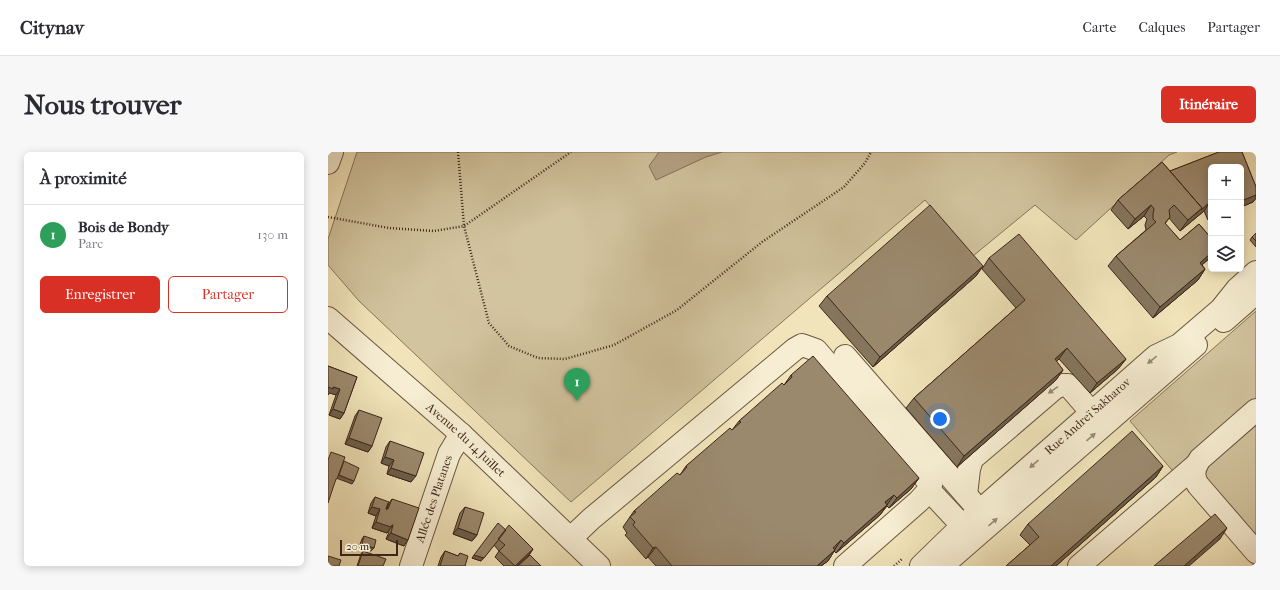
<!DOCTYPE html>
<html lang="fr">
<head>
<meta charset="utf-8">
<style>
  :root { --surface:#fff; --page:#f7f7f7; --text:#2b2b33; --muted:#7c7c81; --line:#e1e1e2; --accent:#d93025 }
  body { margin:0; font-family:"IM FELL French Canon",serif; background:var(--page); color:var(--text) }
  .controls { position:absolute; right:12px; top:12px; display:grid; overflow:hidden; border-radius:6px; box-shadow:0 2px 10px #0003 }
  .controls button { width:36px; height:36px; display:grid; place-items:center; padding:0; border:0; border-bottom:1px solid var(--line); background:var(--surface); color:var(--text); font:20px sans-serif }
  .scale { position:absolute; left:12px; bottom:10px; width:58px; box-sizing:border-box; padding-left:4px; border:2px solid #3d261a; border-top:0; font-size:11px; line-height:14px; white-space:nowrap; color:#3d261a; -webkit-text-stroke:3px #f6edd2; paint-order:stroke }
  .you { position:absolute; left:612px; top:267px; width:14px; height:14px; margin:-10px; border:3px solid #fff; border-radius:50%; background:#1a73e8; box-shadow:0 0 0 6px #1a73e833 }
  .badge { display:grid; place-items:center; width:26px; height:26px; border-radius:50%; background:var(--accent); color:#fff; font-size:13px; font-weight:700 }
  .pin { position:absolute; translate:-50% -33px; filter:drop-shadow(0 1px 2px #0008) }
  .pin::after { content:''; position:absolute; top:21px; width:14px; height:12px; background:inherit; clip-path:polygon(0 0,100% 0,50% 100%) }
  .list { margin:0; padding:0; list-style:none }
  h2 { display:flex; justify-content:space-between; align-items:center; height:52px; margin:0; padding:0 16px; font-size:17px }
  h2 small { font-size:13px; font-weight:400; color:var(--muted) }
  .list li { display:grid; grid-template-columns:26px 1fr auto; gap:12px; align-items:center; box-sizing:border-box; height:60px; padding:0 16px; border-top:1px solid var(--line) }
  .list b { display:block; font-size:15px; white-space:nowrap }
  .list p { margin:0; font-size:13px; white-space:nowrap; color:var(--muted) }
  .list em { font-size:13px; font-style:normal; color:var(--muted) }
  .actions { display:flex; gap:8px; padding:12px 16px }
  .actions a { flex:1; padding:9px 0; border:1px solid var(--accent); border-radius:6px; text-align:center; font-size:14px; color:var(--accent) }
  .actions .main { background:var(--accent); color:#fff }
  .icon { flex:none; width:22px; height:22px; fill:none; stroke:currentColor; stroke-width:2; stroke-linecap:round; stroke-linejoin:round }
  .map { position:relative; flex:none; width:928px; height:414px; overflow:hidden; border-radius:6px }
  header { display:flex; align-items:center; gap:24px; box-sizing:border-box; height:56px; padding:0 20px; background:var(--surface); border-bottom:1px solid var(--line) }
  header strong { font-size:19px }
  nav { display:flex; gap:22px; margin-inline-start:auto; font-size:14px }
  .intro { display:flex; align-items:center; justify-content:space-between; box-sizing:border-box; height:96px; padding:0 24px }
  h1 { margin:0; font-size:28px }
  .button { padding:10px 18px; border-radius:6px; background:var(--accent); color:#fff; font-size:14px; font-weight:700 }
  main { display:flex; gap:24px; padding:0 24px }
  aside { flex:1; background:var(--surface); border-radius:6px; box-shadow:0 2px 10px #0003 }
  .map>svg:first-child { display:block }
</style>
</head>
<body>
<header>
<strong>Citynav</strong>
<nav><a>Carte</a><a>Calques</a><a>Partager</a></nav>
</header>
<div class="intro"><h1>Nous trouver</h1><a class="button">Itinéraire</a></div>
<main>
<aside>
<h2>À proximité<small></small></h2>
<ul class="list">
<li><span class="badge" style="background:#2e9e5b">1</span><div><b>Bois de Bondy</b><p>Parc</p></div><em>130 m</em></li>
</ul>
<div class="actions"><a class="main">Enregistrer</a><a>Partager</a></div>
</aside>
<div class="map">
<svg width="928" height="414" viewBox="0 0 928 414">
  <rect width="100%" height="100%" fill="#f1e4ba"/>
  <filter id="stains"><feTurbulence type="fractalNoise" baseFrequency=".005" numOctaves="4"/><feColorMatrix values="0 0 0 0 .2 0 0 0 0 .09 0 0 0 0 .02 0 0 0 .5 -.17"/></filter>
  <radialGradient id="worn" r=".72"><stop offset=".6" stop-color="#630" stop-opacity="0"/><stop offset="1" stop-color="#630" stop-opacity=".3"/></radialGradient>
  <path fill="#d2c49f" stroke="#88755c" d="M29 0H849L841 3 748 88 707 53 645 104 597 48 243 350 31 149 0 113V87Z
    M928 159V414H926L802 269Z"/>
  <path fill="#b4a384" stroke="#84715a" d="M331 0H394L378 5 328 28 321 14Z"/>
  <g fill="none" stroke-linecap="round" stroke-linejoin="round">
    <g stroke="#6a5642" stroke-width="24">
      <g id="minor">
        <path d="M0 11 4 0"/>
        <path id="s1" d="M0 166 133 282 271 414"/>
        <path d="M896 169 928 141"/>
        <path d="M517 204 652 359"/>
        <path d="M928 258 872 307C866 316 864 324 870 333L928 400"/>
        <path d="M601 338 644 384"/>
        <path d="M638 343 641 317 644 307 727 236 734 233H740L764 261"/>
        <path d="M243 386 263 367 467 197 474 193 488 198 603 333 601 338 591 349 517 414"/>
        <path id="s2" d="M83 414 121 302 133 282"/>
        <path id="s3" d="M593 414 630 378 828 204 851 193 893 157 909 137 928 120"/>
        <path d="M614 414 868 193"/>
        <path d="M751 414 868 313"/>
      </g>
    </g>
    <path stroke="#3d261a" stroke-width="2.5" stroke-dasharray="1 2" stroke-linecap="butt" d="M130 0 136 74 161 171 181 194 210 206 237 207 286 193 349 158 434 90 516 35 537 11 543 0
      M0 65 61 76 106 79 136 74 243 0
      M566 414 574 407"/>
    <use href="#minor" stroke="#f6edd2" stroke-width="22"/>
  </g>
  <path fill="#85765e" stroke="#3d261a" d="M891 0H914L928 35V46L925 50 913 55V15H883V67L880 68 876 59 852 79 841 66 837 72 852 88 871 72 883 86V105L874 113 877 117 870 128 825 166 780 114 788 104 818 78 817 73 819 67 816 64 800 77 783 58 790 48 834 10 842 19Z
    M928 81V95L922 88 924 85Z
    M661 106 798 207 790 217 762 241 731 207 728 209 735 218 728 228 629 315 578 256 586 246 688 156 654 117Z
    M655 114 648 124 545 215 491 154 499 144Z
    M0 214 29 225 16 261 12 267 1 263 8 243 2 241 0 243Z
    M463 223 591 326 583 337 561 356 559 354 552 363 508 401 506 399 500 409 493 414H328L320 405 318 407 297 383 299 381 295 375 306 359 352 323 358 314 404 278 411 269 456 233Z
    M31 258 44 294 40 300 17 292 27 264Z
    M62 289 83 330 59 322 61 314 53 311 58 295Z
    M835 314 828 325 728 414H678L702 393 692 383 700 372Z
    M47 345 60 351H61L64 347 76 394 58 387 61 380 60 379 59 381 44 376 48 364 40 361 43 351Z
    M137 355 149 383 144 389 125 382 132 361Z
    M178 378 205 397 201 403 189 414H176L167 405 171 399 166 393 153 409 144 406Z
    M36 384 46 396 43 399 31 395 34 387Z
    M35 399 55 414H29L33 402Z
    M117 399 130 404 132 401 137 414H110L113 405Z"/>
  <path fill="#6c604c" stroke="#3d261a" d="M928 43V46L925 50 913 55V49Z
    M882 50 876 59 852 79 860 68Z
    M823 53 816 64 800 77 807 67Z
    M883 64V67L880 68Z
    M883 101V105L864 121 872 111Z
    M655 114 648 124 545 215 552 205Z
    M877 117 870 128 825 166 832 155Z
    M739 196 731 207 719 218 727 207Z
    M798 207 790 217 762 241 769 231Z
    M735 218 728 228 629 315 636 304Z
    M0 235H5L12 237 8 243 2 241 0 243Z
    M5 257 16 261 12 267 1 263Z
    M21 286 44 294 40 300 17 292Z
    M57 305 66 308 61 314 53 311Z
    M835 314 828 325 728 414H723Z
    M63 316 88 324 83 330 59 322Z
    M10 323 26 329 24 332 8 326Z
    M591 326 583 337 561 356 569 346Z
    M566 343 559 353 557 350Z
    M559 353 552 363 508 401 516 391Z
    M44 355 52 357 48 364 40 361Z
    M48 370 64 373H65L59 381 44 376Z
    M130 376 149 383 144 389 125 382Z
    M899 376 892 387 861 414H856Z
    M63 381 80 388 76 394 58 387Z
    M513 388 506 399 505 396Z
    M34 392 46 396 43 399 31 395Z
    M166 393 153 409 144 406 146 403Z
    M328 395 320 405 318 407 325 396Z
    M205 397 201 403 189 414H187Z
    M507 398 500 409 493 414H489Z"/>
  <path fill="#9b896d" stroke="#3d261a" d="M891 0H914L928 35V43L913 49V15H883V53L882 50 873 58 874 56 842 19Z
    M834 10 874 56 860 68 846 53 841 58 842 65 837 71 852 88 871 72 883 86V101L872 111 877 117 832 155 788 104 828 70 825 67V62L826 57 823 53 807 67 790 48Z
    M602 53 655 114 552 205 499 144Z
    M928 81V89L924 85Z
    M691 82 798 207 769 231 739 196 727 207 735 218 636 304 586 246 697 148 661 106Z
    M485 204 591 326 569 346 566 343 557 350 559 353 516 391 513 388 505 396 507 398 489 414H344L328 395 325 396 305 373 307 370 302 365 308 360 306 359 349 321 352 323 359 315 358 314 402 276 404 278 413 270 411 269 454 231 456 233 464 225 463 223Z
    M0 214 29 225 16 261 5 257 12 237 5 235V237L0 235Z
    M31 258 54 266 44 294 21 286Z
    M804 279 835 314 723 414H678L711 385 700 372Z
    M62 289 96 301 88 324 63 316 66 308 57 305Z
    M3 300 17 305 9 327H8L0 351V308Z
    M16 309 31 316 26 329 11 323Z
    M47 345 61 350 58 357H60L64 347 91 356 80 388 63 381 65 373H64L63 375 48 370 52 357 44 355Z
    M60 351H61L59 357H58Z
    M137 355 156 361 149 383 130 376Z
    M887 362 899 376 856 414H826Z
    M170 371 178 378 168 391 156 406 146 403Z
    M181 373 205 397 187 414 171 399 177 393 170 387Z
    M36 384 48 388 46 396 34 392Z
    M35 399 58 407 55 414H30Z
    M117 399 130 404 132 401 140 404 137 414H112Z
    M202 403 213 414H190Z
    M0 404 13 408 11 414H0Z"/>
  <defs><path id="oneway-solid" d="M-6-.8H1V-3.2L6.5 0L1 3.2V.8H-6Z"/></defs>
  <g fill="#9a8a76">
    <use href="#oneway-solid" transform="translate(824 208) rotate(141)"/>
    <use href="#oneway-solid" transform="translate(725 238) rotate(145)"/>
    <use href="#oneway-solid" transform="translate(763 285) rotate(-41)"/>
    <use href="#oneway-solid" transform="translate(706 312) rotate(139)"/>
    <use href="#oneway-solid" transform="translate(665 370) rotate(-41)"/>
  </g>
  <g text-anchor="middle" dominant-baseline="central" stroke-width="3.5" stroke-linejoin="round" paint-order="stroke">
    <g font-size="12" fill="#3d261a" stroke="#f6edd2">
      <text stroke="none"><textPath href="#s3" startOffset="224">Rue Andreï Sakharov</textPath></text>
      <text stroke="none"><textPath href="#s1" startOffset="184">Avenue du 14 Juillet</textPath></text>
      <text stroke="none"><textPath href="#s2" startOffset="71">Allée des Platanes</textPath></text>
    </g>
  </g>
  <rect width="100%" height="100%" filter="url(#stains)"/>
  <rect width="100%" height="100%" fill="url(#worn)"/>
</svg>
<div class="controls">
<button>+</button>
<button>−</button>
<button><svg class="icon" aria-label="layers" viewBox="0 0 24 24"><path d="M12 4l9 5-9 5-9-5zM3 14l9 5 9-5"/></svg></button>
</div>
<div class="scale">20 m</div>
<div class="you"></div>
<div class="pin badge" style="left:249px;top:249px;background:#2e9e5b">1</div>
</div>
</main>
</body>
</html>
